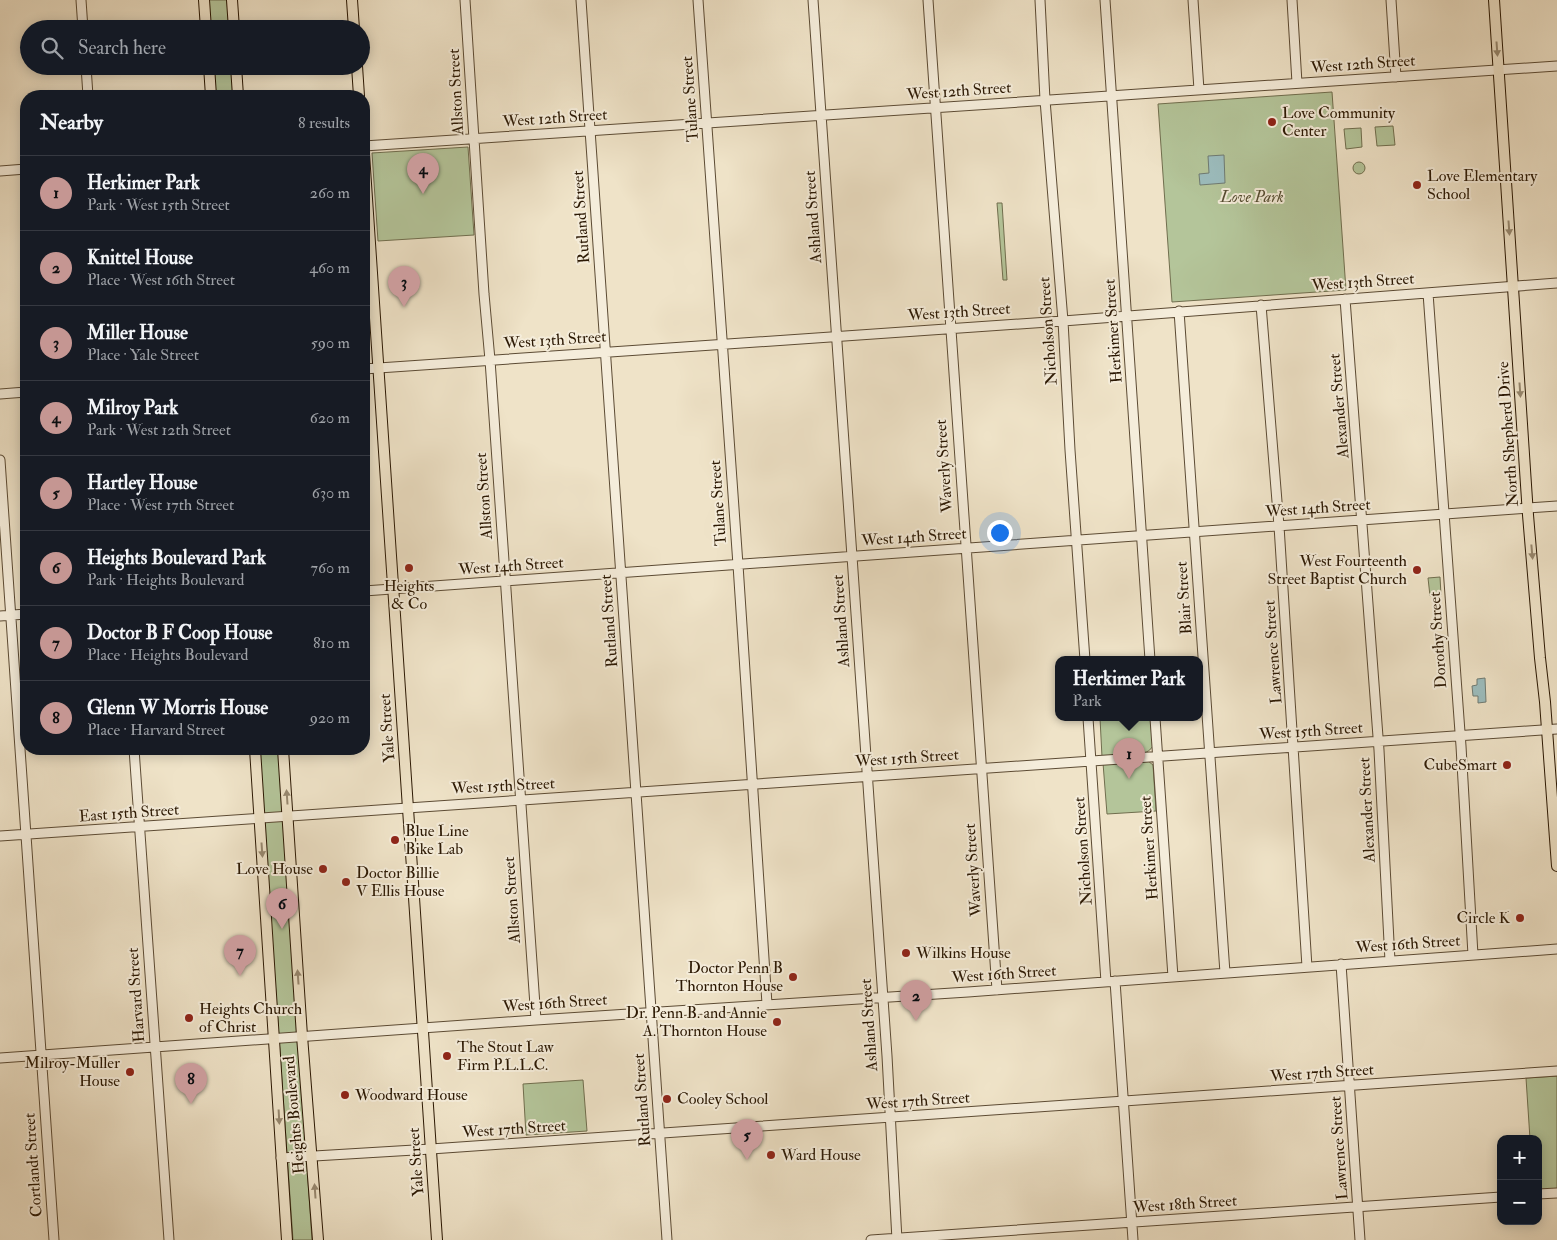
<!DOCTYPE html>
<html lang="en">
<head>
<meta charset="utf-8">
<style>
  :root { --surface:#171b24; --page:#20242c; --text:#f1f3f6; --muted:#9ea1a6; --line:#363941; --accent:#c59692 }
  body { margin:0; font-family:"IM FELL Double Pica",serif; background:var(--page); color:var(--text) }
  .controls { position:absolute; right:15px; bottom:15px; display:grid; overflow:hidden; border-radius:10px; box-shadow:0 2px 12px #0003 }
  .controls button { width:45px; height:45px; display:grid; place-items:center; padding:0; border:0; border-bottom:1px solid var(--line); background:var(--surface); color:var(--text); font:25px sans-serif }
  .you { position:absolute; left:999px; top:532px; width:18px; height:18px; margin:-12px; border:4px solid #fff; border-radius:50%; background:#1a73e8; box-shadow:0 0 0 8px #1a73e833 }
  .badge { display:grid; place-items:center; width:32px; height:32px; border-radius:50%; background:var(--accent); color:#111; font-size:16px; font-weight:700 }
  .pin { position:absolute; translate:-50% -41px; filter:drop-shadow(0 1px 2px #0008) }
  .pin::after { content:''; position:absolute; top:26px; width:18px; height:15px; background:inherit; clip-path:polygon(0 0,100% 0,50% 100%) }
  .popup { position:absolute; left:1055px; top:656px; width:148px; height:65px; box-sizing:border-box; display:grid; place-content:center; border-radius:10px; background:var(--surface); filter:drop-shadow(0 1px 4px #0005); font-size:16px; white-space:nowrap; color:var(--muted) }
  .popup b { font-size:19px; color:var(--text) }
  .popup::after { content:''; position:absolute; left:50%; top:100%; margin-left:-10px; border:10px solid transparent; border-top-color:var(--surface) }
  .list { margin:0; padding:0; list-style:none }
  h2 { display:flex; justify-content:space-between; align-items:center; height:65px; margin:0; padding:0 20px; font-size:21px }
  h2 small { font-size:16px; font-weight:400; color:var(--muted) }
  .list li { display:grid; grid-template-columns:32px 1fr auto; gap:15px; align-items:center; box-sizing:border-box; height:75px; padding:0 20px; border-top:1px solid var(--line) }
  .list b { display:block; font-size:19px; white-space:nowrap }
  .list p { margin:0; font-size:16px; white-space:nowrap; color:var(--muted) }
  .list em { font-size:16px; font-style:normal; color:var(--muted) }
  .icon { flex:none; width:28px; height:28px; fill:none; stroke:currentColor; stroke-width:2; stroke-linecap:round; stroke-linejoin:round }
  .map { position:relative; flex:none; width:1557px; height:1240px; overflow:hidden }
  .search { position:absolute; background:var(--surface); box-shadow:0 2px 12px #0003; left:20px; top:20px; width:350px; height:55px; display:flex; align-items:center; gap:12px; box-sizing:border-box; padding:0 18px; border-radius:28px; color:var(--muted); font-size:19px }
  .panel { position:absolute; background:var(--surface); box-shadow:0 2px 12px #0003; left:20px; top:90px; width:350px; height:665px; border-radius:20px }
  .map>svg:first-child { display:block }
</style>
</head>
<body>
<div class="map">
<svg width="1557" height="1240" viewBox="0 0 1557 1240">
  <rect width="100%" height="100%" fill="#efe3c8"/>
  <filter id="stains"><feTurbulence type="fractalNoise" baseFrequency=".004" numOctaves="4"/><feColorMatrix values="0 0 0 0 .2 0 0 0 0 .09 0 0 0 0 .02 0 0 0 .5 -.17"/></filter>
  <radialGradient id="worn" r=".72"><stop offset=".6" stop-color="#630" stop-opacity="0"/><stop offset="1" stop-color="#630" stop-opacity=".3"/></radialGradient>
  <path fill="#b4c59a" stroke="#706e4e" d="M208 0H227L229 29H211Z
    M214 66H232L234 96H216Z
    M1332 92 1346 290 1172 302 1158 104Z
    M1393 126 1395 145 1377 146 1375 127Z
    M1361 128 1362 147 1346 149 1344 129Z
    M468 147 474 235 378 241 372 153Z
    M1353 168a6 6 0 1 1 12 0a6 6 0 1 1-12 0Z
    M997 203H1002L1007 280H1003Z
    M1440 577 1441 595 1430 596 1428 578Z
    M1100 718H1150L1153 746C1148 754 1140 754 1132 755L1131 747 1125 748 1126 755 1102 757Z
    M259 749H279L312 1240H293Z
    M1148 761 1153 765 1156 811 1107 814 1103 763Z
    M1557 1076V1190L1538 1192V1139H1530L1526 1078Z
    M583 1080 587 1131 526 1135 523 1084Z"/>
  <path fill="#9cbdbe" stroke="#6f7b73" d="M1224 155 1225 183 1200 185 1199 174 1209 173 1208 156Z
    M1485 678 1486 702 1478 703V696H1473L1472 686 1477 685V679Z"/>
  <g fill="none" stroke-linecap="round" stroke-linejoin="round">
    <g stroke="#5c4b34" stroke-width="11">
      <path id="minor" d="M81 0 83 29
        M465 0 484 294 490 360 536 1020
        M581 0 667 1240
        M698 0 738 565 767 1004
        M813 0 887 1056 897 1240
        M928 0 997 990
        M1040 0 1045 100 1063 321 1070 450 1085 660
        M1105 0 1150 660
        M1193 0 1199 90
        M1292 0 1297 83
        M1391 0 1396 77
        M86 66 88 96
        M364 146 1557 66
        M0 171 26 169
        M1428 293 1461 746 1473 955
        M1345 299 1379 750 1390 961
        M1261 305 1279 526 1307 967
        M1179 311 1225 973
        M364 369 1063 321 1557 283
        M0 394 26 392
        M0 460 54 1240
        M364 591 1557 506
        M0 616 26 614
        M1088 718 1106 982
        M1155 718 1173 977
        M134 749 169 1240
        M0 836 1557 729
        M1341 964 1360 1240
        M1115 981 1133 1240
        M0 1058 536 1020 968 992 1557 949
        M281 1158 431 1149 1557 1071
        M1538 1194 1557 1193
        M871 1240 1501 1197"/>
    </g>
    <g stroke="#2b1803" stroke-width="12">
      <path id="major" d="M204 0 206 29
        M232 0 234 29
        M352 0 354 29
        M1494 0 1528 515 1540 658 1545 702 1557 866
        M209 66 211 96
        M236 66 238 96
        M357 66 359 96
        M364 154 437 1240
        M255 749 287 1240
        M283 749 302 1036 318 1240"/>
    </g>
    <use href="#minor" stroke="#f5eddb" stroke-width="9"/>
    <use href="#major" stroke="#efe3c8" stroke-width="10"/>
  </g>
  <defs><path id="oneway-solid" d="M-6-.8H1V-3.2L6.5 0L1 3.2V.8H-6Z" transform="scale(1.25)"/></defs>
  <g fill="#97886f">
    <use href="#oneway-solid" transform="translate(1497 49) rotate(86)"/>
    <use href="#oneway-solid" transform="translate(1509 228) rotate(86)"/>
    <use href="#oneway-solid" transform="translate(1520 390) rotate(86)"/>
    <use href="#oneway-solid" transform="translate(1532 552) rotate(85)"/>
    <use href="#oneway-solid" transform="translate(287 797) rotate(-94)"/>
    <use href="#oneway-solid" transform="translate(262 850) rotate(86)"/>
    <use href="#oneway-solid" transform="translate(298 977) rotate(-94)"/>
    <use href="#oneway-solid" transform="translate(279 1117) rotate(87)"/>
    <use href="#oneway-solid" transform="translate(315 1191) rotate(-94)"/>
  </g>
  <g fill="#8f2418" stroke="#f5eddb" stroke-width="2">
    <circle cx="1272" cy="122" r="5"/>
    <circle cx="1417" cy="185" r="5"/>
    <circle cx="409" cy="568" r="5"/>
    <circle cx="1417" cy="570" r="5"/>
    <circle cx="1507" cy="765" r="5"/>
    <circle cx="395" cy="840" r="5"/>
    <circle cx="323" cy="869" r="5"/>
    <circle cx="346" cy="882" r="5"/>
    <circle cx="1520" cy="918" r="5"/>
    <circle cx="906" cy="953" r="5"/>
    <circle cx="793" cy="977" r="5"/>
    <circle cx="189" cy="1018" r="5"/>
    <circle cx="777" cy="1022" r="5"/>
    <circle cx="447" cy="1056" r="5"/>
    <circle cx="130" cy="1072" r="5"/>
    <circle cx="345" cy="1095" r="5"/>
    <circle cx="667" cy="1099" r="5"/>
    <circle cx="771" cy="1155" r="5"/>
  </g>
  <g text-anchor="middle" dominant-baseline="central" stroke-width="4" stroke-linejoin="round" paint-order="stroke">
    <g font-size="16" fill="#2b1803" stroke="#f5eddb">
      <text transform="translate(1363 64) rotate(-4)">West 12th Street</text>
      <text transform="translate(959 91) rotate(-4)">West 12th Street</text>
      <text transform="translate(456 92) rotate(-93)">Allston Street</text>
      <text transform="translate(690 99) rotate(-94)">Tulane Street</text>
      <text transform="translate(555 118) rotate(-4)">West 12th Street</text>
      <text transform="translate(581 217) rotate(-94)">Rutland Street</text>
      <text transform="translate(813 217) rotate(-94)">Ashland Street</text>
      <text transform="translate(1363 282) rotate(-4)">West 13th Street</text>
      <text transform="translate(959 312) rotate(-4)">West 13th Street</text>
      <text transform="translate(1048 331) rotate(-94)">Nicholson Street</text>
      <text transform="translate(1113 331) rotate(-94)">Herkimer Street</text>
      <text transform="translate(555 340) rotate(-4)">West 13th Street</text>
      <text transform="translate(1339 406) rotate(-95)">Alexander Street</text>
      <text transform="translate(1508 434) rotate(-94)">North Shepherd Drive</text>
      <text transform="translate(944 466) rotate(-94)">Waverly Street</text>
      <text transform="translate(484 496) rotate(-94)">Allston Street</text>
      <text transform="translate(718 503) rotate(-94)">Tulane Street</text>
      <text transform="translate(1318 508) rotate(-4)">West 14th Street</text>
      <text transform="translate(914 537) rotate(-4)">West 14th Street</text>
      <text transform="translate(511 566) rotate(-4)">West 14th Street</text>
      <text transform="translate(1184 598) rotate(-94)">Blair Street</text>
      <text transform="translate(609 621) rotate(-94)">Rutland Street</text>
      <text transform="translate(841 621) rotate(-94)">Ashland Street</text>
      <text transform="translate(1438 640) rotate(-94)">Dorothy Street</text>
      <text transform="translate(1273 652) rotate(-94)">Lawrence Street</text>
      <text transform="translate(387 728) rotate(-94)">Yale Street</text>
      <text transform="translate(1311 731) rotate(-4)">West 15th Street</text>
      <text transform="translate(907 758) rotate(-4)">West 15th Street</text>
      <text transform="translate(503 786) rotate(-3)">West 15th Street</text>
      <text transform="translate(1367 810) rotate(-93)">Alexander Street</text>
      <text transform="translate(129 813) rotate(-4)">East 15th Street</text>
      <text transform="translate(1149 848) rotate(-94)">Herkimer Street</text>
      <text transform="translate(1083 851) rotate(-94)">Nicholson Street</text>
      <text transform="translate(973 870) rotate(-94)">Waverly Street</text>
      <text transform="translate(512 900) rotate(-94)">Allston Street</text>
      <text transform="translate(1408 944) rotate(-4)">West 16th Street</text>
      <text transform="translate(1004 974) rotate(-4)">West 16th Street</text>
      <text transform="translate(136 995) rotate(-94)">Harvard Street</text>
      <text transform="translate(555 1003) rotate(-4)">West 16th Street</text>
      <text transform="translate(869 1025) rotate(-94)">Ashland Street</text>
      <text transform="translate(1322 1073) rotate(-4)">West 17th Street</text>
      <text transform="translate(642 1100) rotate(-94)">Rutland Street</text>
      <text transform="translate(918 1101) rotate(-4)">West 17th Street</text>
      <text transform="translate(294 1115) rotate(-95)">Heights Boulevard</text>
      <text transform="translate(514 1129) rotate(-4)">West 17th Street</text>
      <text transform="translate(1339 1148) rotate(-94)">Lawrence Street</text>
      <text transform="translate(416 1162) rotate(-94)">Yale Street</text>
      <text transform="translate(33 1165) rotate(-94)">Cortlandt Street</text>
      <text transform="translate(1185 1204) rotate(-4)">West 18th Street</text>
    </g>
    <g font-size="16" fill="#2b1803" stroke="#f5eddb" text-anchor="start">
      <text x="1282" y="113">Love Community<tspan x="1282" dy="18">Center</tspan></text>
      <text x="1427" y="176">Love Elementary<tspan x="1427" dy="18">School</tspan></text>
      <text x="1407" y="561" text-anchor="end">West Fourteenth<tspan x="1407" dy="18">Street Baptist Church</tspan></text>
      <text x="409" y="586" text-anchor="middle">Heights<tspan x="409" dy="18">&amp; Co</tspan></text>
      <text x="1497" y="765" text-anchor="end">CubeSmart</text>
      <text x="405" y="831">Blue Line<tspan x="405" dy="18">Bike Lab</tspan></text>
      <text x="313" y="869" text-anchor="end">Love House</text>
      <text x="356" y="873">Doctor Billie<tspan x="356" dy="18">V Ellis House</tspan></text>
      <text x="1510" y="918" text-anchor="end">Circle K</text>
      <text x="916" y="953">Wilkins House</text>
      <text x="783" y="968" text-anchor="end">Doctor Penn B<tspan x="783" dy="18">Thornton House</tspan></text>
      <text x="199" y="1009">Heights Church<tspan x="199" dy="18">of Christ</tspan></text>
      <text x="767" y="1013" text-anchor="end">Dr. Penn B. and Annie<tspan x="767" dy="18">A. Thornton House</tspan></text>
      <text x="457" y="1047">The Stout Law<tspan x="457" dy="18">Firm P.L.L.C.</tspan></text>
      <text x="120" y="1063" text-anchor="end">Milroy-Muller<tspan x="120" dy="18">House</tspan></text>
      <text x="355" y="1095">Woodward House</text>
      <text x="677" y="1099">Cooley School</text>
      <text x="781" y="1155">Ward House</text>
    </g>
    <g font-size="16" font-style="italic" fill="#544c30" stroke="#f5eddb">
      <text x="1252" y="197">Love Park</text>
    </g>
  </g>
  <rect width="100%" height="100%" filter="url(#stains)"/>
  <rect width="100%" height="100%" fill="url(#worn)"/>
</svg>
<div class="controls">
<button>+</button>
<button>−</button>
</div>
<div class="you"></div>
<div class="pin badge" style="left:1129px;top:779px">1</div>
<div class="popup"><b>Herkimer Park</b>Park</div>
<div class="pin badge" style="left:916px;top:1021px">2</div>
<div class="pin badge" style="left:404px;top:307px">3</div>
<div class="pin badge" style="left:423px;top:194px">4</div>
<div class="pin badge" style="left:747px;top:1160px">5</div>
<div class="pin badge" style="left:282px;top:929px">6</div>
<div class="pin badge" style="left:240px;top:976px">7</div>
<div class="pin badge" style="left:191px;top:1104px">8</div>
<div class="search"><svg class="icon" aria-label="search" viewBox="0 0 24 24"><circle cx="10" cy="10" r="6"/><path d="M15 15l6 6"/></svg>Search here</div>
<section class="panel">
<h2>Nearby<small>8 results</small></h2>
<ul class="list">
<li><span class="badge">1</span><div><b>Herkimer Park</b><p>Park · West 15th Street</p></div><em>260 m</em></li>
<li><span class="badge">2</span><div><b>Knittel House</b><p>Place · West 16th Street</p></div><em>460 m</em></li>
<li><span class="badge">3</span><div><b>Miller House</b><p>Place · Yale Street</p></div><em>590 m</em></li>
<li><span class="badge">4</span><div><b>Milroy Park</b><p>Park · West 12th Street</p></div><em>620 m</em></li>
<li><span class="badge">5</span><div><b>Hartley House</b><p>Place · West 17th Street</p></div><em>630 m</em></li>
<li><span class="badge">6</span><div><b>Heights Boulevard Park</b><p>Park · Heights Boulevard</p></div><em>760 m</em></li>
<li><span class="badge">7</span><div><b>Doctor B F Coop House</b><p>Place · Heights Boulevard</p></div><em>810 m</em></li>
<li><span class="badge">8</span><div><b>Glenn W Morris House</b><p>Place · Harvard Street</p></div><em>920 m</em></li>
</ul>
</section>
</div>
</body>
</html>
